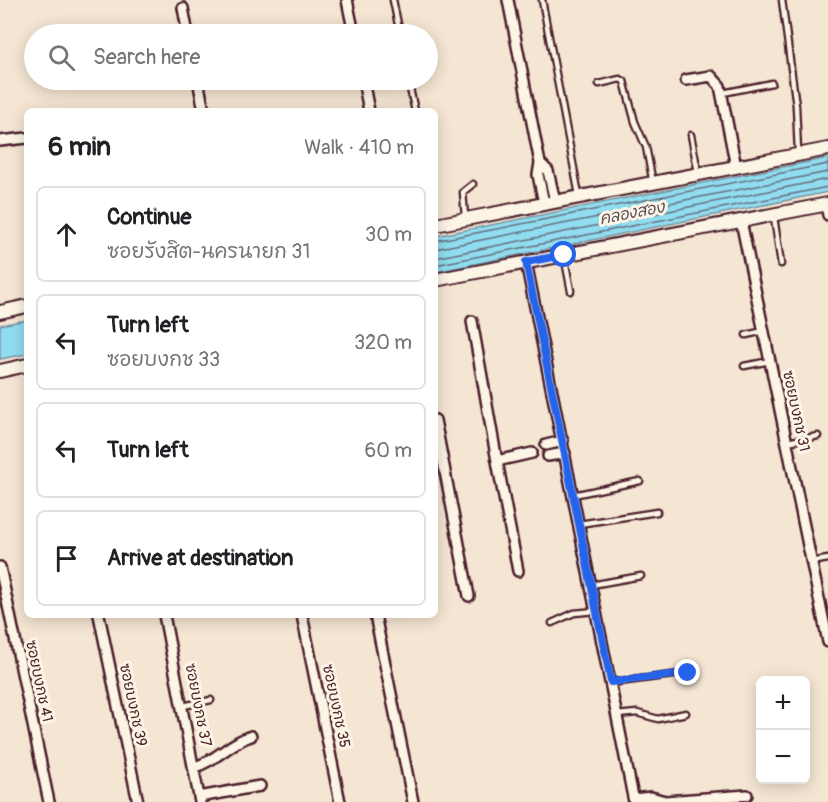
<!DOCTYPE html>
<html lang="en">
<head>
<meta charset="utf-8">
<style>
  :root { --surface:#fff; --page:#f2f2f2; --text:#202124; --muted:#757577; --line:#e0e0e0 }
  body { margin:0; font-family:Pangolin,"Playpen Sans Thai",sans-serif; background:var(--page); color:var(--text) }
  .controls { position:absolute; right:18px; bottom:18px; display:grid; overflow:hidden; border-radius:9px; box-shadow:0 3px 15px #0003 }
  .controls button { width:54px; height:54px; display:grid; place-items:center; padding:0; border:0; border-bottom:2px solid var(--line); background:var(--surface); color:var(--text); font:30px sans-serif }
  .stop { position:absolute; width:18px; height:18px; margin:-14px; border:4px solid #2563eb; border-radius:50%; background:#fff }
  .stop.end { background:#2563eb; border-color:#fff; box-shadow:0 2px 6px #0008 }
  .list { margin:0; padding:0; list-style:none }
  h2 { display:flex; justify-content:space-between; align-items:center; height:78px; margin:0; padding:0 24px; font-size:26px }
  h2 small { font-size:20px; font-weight:400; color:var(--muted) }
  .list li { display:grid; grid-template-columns:39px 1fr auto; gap:18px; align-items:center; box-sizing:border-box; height:96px; margin:0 12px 12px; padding:0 12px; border:2px solid var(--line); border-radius:9px }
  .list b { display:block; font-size:22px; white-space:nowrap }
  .list p { margin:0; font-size:20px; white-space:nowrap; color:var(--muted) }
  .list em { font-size:20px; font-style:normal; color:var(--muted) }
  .icon { flex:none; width:33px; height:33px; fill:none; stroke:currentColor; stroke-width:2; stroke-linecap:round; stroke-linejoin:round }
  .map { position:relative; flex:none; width:828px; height:802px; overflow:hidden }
  .search { position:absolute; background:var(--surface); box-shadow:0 3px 15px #0003; left:24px; top:24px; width:414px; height:66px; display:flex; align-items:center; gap:15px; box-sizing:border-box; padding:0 21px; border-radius:33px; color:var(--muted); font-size:22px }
  .panel { position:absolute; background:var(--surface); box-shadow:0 3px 15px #0003; left:24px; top:108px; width:414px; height:510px; border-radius:9px }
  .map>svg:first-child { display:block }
</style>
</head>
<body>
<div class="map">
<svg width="828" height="802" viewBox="0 0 828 802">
  <rect width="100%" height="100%" fill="#f5e6d3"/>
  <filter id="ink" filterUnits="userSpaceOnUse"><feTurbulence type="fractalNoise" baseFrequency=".0167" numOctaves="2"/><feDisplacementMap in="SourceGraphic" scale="12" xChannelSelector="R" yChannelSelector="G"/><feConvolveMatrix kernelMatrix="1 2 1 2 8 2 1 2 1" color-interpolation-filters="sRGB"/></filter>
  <g filter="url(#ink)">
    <path fill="#90ddf0" stroke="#7491a1" stroke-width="1.5" d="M828 158V192L435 272V236Z
      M27 320V354L0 359V325Z"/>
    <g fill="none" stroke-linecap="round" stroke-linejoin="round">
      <path stroke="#666b7a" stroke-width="1.5" d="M435 241 828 164
        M435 249 828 172
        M435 258 828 179
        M435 265 828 187"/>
      <g stroke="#4a1f2b" stroke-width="9">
        <path id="service" d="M393 0 400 34
          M542 0 579 195
          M782 0 796 106 798 152
          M408 80 415 111
          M599 84 620 79 624 81 635 122 646 147 653 183
          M723 93 772 83
          M691 135 698 172
          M465 217 463 192 473 184
          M774 217 781 264
          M564 255 571 291
          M746 335 764 331
          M744 366 770 361
          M787 442 818 436
          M573 495 640 481
          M579 524 657 512
          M811 562 828 559
          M591 585 641 576
          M552 623 574 613 596 611
          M611 683 688 673
          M183 706 211 700
          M617 715 637 713 658 719 686 713"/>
      </g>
      <g stroke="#4a1f2b" stroke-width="14">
        <path id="minor" d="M347 0 354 34
          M508 0 540 163 538 175 544 203
          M183 8 188 34
          M198 80 204 111
          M363 80 369 111
          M686 80 711 76 720 86 736 167
          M0 141 27 138
          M540 163 548 171 555 201
          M826 205 828 215
          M741 221 828 642
          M526 262 634 802
          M472 321 497 461 532 453
          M435 420 469 596
          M546 445 563 441
          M548 456 565 453
          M497 461 518 571
          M0 567 49 802
          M99 615 138 802
          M164 615 200 802
          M302 615 340 802
          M375 615 413 802
          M195 767C218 760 230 742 251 736
          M199 797 260 786
          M634 799 651 797 665 801 747 795"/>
      </g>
      <g stroke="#4a1f2b" stroke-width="16">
        <path id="tertiary" d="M435 225 828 149
          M435 280 828 204
          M0 312 27 306
          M0 371 27 365"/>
      </g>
      <use href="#service" stroke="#fcf5e5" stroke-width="4.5"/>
      <use href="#minor" stroke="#fcf5e5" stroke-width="9"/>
      <use href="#tertiary" stroke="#fcf5e5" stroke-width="12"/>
    </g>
  </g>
  <g fill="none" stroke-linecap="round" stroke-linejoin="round" filter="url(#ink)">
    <path stroke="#2563eb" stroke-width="8" d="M564 255 526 262 611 682 688 673"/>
  </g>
  <g text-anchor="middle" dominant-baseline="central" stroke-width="6" stroke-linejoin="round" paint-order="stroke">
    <g font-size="15" fill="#4a1f2b" stroke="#fcf5e5">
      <text transform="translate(796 411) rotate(78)">ซอยบงกช 31</text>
      <text transform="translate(39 681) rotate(78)">ซอยบงกช 41</text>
      <text transform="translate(133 705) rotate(78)">ซอยบงกช 39</text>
      <text transform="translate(198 705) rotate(79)">ซอยบงกช 37</text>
      <text transform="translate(336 706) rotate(78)">ซอยบงกช 35</text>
    </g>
    <g font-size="16" font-style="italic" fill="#5c4e5c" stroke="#fcf5e5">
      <text transform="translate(632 213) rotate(-11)">คลองสอง</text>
    </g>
  </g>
</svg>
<div class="controls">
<button>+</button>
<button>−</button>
</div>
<div class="stop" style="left:564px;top:255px"></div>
<div class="stop end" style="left:688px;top:673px"></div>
<div class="search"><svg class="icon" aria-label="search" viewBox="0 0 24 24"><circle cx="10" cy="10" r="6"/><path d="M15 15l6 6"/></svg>Search here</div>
<section class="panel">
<h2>6 min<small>Walk · 410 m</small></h2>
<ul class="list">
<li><svg class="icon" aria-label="ahead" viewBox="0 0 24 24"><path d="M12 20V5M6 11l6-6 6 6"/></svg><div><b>Continue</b><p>ซอยรังสิต-นครนายก 31</p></div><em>30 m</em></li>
<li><svg class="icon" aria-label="left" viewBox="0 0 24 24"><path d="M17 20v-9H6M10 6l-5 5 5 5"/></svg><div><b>Turn left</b><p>ซอยบงกช 33</p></div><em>320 m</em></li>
<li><svg class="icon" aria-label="left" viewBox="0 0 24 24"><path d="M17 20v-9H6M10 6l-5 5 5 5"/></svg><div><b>Turn left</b></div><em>60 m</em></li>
<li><svg class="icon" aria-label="arrive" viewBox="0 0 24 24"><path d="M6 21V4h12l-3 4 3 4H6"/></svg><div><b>Arrive at destination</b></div></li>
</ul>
</section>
</div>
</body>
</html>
